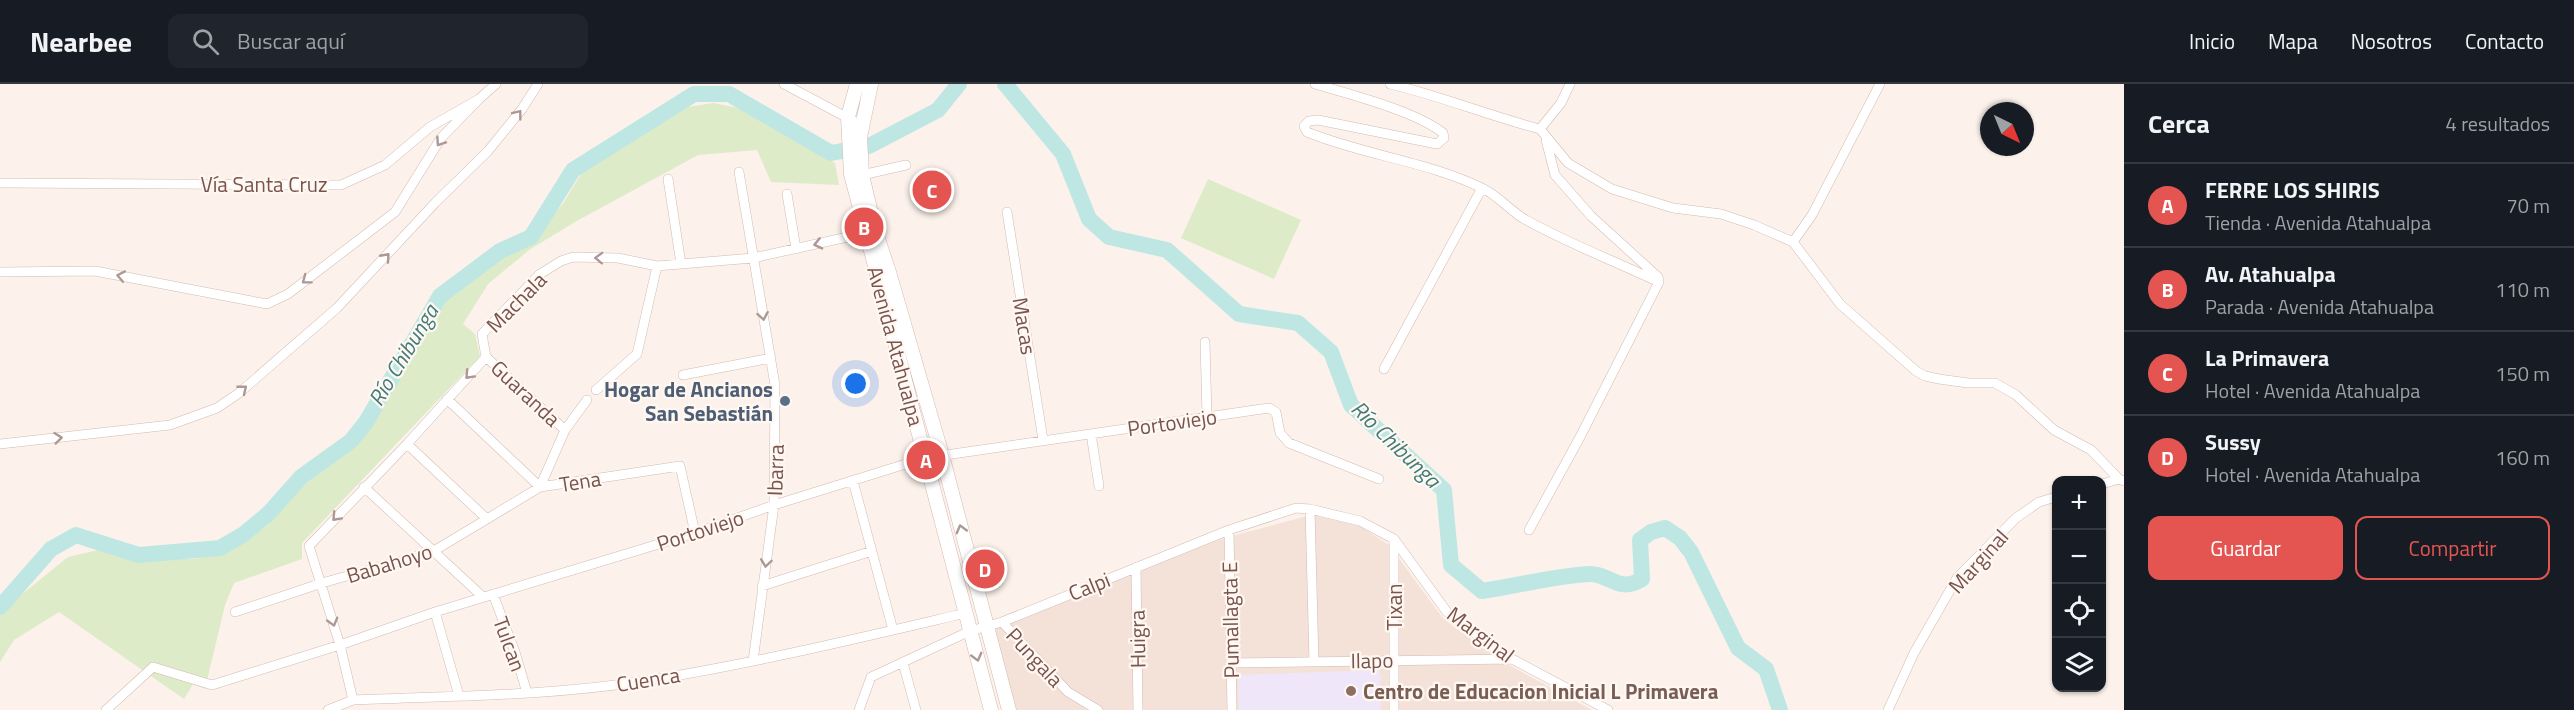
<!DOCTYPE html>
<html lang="es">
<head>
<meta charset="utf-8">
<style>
  :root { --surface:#171b24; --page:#20242c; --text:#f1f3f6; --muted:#9ea1a6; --line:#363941; --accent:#e45552 }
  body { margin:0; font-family:"Titillium Web",sans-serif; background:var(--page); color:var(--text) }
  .controls { position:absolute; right:18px; bottom:18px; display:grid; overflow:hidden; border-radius:12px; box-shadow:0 2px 4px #0004 }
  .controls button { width:54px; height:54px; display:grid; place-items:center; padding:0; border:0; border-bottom:2px solid var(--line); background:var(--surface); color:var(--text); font:30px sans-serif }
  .compass { position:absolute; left:1980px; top:18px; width:54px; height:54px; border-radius:50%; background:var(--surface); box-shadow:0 2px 4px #0004; rotate:137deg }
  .you { position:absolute; left:856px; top:300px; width:21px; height:21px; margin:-15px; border:4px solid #fff; border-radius:50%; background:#1a73e8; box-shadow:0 0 0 9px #1a73e833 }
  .badge { display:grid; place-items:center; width:39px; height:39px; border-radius:50%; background:var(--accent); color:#fff; font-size:20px; font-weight:700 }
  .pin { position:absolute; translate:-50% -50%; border:3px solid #fff; box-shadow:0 2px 6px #0006 }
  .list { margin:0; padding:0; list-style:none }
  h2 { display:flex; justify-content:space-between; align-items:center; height:78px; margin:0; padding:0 24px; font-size:26px }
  h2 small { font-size:20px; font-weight:400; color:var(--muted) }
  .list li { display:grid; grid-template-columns:39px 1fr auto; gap:18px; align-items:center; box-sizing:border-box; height:84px; padding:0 24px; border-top:2px solid var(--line) }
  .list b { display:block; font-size:22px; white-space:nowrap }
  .list p { margin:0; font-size:20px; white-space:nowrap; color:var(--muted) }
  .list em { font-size:20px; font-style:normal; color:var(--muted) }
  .actions { display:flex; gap:12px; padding:18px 24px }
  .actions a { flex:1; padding:14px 0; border:2px solid var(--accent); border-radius:12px; text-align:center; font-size:21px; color:var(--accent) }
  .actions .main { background:var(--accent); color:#fff }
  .icon { flex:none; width:33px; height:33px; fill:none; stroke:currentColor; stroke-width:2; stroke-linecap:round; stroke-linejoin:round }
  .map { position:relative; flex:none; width:2124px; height:626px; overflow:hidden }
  header { display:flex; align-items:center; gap:36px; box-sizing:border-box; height:84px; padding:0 30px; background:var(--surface); border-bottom:2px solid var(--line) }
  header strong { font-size:28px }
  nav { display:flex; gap:33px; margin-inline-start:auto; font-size:21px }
  .search { width:420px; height:54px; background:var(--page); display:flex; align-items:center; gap:15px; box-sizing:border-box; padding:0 21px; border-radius:12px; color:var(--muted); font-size:22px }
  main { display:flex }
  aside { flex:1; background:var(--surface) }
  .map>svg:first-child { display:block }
</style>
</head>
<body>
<header>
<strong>Nearbee</strong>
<div class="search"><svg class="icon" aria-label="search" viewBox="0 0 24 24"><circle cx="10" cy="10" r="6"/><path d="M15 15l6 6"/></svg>Buscar aquí</div>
<nav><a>Inicio</a><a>Mapa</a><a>Nosotros</a><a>Contacto</a></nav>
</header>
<main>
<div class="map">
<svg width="2124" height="626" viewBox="0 0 2124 626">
  <rect width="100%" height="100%" fill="#fcf2eb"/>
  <path fill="#f4e2d9" d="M1315 430 1358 441 1389 461 1442 533 1454 543 1509 581 1592 626H1013L992 546 1221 455Z"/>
  <path fill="#efe7f9" d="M1380 586 1381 626H1239L1238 591Z"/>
  <path fill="#ddebc8" d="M713 19 749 26 794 51 835 79 839 101 771 98 757 66 698 71 575 138 529 166 488 200 463 240 475 250 480 272 302 459V475L234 499 225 521 205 605 193 600 184 615 59 528 14 556 0 578V528L68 473 102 465 153 474 195 475 229 466 267 442 297 407 345 368 374 336 451 208 547 139 564 118 582 88 688 23Z
    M1208 95 1301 136 1274 195 1181 154Z"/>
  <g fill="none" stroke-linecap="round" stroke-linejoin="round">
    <path stroke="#bee7e4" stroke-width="16" d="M1005 0 1063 70 1089 135 1109 153 1167 166 1239 230 1298 239 1331 268 1351 321 1444 406 1451 481 1482 507C1517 502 1553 492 1589 490 1610 489 1618 510 1642 495L1640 456 1651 448 1665 444 1680 454 1691 468 1738 564 1766 585 1780 626
      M0 523 51 465 76 451 139 471 220 464 244 450 269 429 301 393 351 357 366 338 440 212 500 167 531 153 573 86 694 10H729L831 69 869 62 938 26 959 0"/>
    <g stroke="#d2bab2" stroke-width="10">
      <path id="street" d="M784 0 861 41
        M1315 0C1349 10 1415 27 1443 49L1444 54 1437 60 1318 36 1309 37 1304 42 1307 48C1363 71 1426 77 1482 104 1499 112 1510 127 1526 136 1569 160 1615 177 1659 198
        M1390 0C1441 12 1489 32 1540 45
        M1540 45 1568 79 1612 105 1673 124 1721 130 1754 141 1793 158 1840 220 1916 287 1925 292 1939 295 1968 299H1995L2016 311 2054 346 2091 366 2119 395 2124 397
        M1540 45 1561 19 1570 0
        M739 88 775 301 774 421 753 577
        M862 91 906 81
        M668 95 681 180
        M0 99 341 101 385 81 430 43 479 15 496 0
        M787 110 796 165
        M1007 128 1043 356
        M1793 158 1812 131 1880 0
        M0 188 95 187 267 220 288 210 395 128 441 54 479 15
        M1205 258 1207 333
        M486 273 565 346
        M1384 285 1482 104
        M683 291 771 274
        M596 306 637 270 657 182
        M447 315 540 403
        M1091 350 1099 402
        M0 360 170 341 217 324 239 309 337 224 435 119 488 67 522 25 538 0
        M407 360 487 435
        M853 397 893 546
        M2102 400 2119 395
        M364 403 483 513
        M540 403 680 382 695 449
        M1310 425 1314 578
        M1229 446 1232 626
        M1529 446 1580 353 1659 198 1658 193 1591 132 1555 91 1546 56
        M1394 455V626
        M1136 483 1138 626
        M762 502 872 467
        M493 510 515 568 527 609
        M235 528 322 499 432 468 487 435 540 403 565 346 587 316
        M435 528 459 612
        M1002 538 1068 608 1098 626
        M903 579 916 626
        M1231 579 1512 575
        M353 616 340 561 309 462 407 360 486 273 482 250 540 190 561 177 573 173 618 174 657 182 753 174 870 148
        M106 626 153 583 212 601 340 561 435 528 695 449 774 421 925 374 1269 324 1276 328 1280 349 1289 359 1379 395
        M328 626 353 616C450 612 548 612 644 597 752 580 859 554 966 529
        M859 626 871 593 970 547 1002 538 1229 446 1296 424 1310 425 1360 437 1394 455 1447 528 1458 537 1512 575 1608 626
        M1888 626 1914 569 1957 494 2016 434 2039 418 2056 413"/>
    </g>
    <g stroke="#d5b9af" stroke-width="15">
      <path id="secondary" d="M857 0 848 33 851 90 991 626
        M871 0 860 53 862 91 875 146 889 188 942 371 1009 626"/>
    </g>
    <use href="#street" stroke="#fff" stroke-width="9"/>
    <use href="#secondary" stroke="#fff" stroke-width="14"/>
  </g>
  <defs><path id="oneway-chevron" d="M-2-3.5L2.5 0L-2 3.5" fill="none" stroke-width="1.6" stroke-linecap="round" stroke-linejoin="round" transform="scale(1.5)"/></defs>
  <g stroke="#ae9894">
    <use href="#oneway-chevron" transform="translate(518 30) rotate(-52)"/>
    <use href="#oneway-chevron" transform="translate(440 58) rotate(124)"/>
    <use href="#oneway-chevron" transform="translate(818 160) rotate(167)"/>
    <use href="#oneway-chevron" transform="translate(386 173) rotate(-48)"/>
    <use href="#oneway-chevron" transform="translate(599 174) rotate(-178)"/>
    <use href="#oneway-chevron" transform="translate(121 192) rotate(-169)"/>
    <use href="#oneway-chevron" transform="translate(306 196) rotate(143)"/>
    <use href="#oneway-chevron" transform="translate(763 232) rotate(80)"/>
    <use href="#oneway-chevron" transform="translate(469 291) rotate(133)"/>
    <use href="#oneway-chevron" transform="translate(243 305) rotate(-39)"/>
    <use href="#oneway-chevron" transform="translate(58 354) rotate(-6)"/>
    <use href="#oneway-chevron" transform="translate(336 433) rotate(133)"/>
    <use href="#oneway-chevron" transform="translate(961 445) rotate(-105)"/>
    <use href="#oneway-chevron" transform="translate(766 479) rotate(98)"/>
    <use href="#oneway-chevron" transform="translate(333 538) rotate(74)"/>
    <use href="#oneway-chevron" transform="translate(977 573) rotate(75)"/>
  </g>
  <circle fill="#5c6f8a" stroke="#fff7f1" stroke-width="2" cx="785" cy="317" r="6"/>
  <circle fill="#8d6e63" stroke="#fff7f1" stroke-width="2" cx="1351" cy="607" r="6"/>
  <g text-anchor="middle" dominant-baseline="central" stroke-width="4.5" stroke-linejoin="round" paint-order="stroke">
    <g font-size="21" fill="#78544d" stroke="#fff7f1">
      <text x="264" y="100">Vía Santa Cruz</text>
      <text transform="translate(516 218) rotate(-45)">Machala</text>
      <text transform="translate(1025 242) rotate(81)">Macas</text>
      <text transform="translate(896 262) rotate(75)">Avenida Atahualpa</text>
      <text transform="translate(526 309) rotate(43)">Guaranda</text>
      <text transform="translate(1172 338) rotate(-8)">Portoviejo</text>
      <text transform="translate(775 386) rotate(-88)">Ibarra</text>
      <text transform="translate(580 397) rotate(-9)">Tena</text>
      <text transform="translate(700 446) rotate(-18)">Portoviejo</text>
      <text transform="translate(1978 477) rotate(-48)">Marginal</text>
      <text transform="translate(389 479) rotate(-17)">Babahoyo</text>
      <text transform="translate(1089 502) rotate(-22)">Calpi</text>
      <text transform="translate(1394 523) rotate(-90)">Tixan</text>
      <text transform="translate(1230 536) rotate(-91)">Pumallagta E</text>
      <text transform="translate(1481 550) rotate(37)">Marginal</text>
      <text transform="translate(1137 555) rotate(-91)">Huigra</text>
      <text transform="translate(510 560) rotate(70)">Tulcan</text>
      <text transform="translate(1035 573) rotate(47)">Pungala</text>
      <text transform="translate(1372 576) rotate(-1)">Ilapo</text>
      <text transform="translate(648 595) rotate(-9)">Cuenca</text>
    </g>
    <g font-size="21" font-weight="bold" fill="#4e5e75" stroke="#fff7f1" text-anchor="end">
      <text x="773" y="305">Hogar de Ancianos<tspan x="773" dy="24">San Sebastián</tspan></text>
    </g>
    <g font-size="21" font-weight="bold" fill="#785e54" stroke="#fff7f1" text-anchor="start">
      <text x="1363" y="607">Centro de Educacion Inicial L Primavera</text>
    </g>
    <g font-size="22" font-style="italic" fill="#407c7a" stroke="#fff7f1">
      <text transform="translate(403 271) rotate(-59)">Río Chibunga</text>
      <text transform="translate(1396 360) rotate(44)">Río Chibunga</text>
    </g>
  </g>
</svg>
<div class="controls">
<button>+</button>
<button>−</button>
<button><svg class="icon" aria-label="locate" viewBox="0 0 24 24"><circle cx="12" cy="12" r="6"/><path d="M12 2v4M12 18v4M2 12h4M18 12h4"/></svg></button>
<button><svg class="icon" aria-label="layers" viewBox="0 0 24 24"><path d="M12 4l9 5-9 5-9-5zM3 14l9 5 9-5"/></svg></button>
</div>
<svg class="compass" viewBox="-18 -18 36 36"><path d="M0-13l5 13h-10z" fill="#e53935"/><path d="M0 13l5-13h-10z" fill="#9ea1a6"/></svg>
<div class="you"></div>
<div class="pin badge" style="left:926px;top:376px">A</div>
<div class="pin badge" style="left:864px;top:143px">B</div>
<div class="pin badge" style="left:932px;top:106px">C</div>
<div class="pin badge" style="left:985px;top:485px">D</div>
</div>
<aside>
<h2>Cerca<small>4 resultados</small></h2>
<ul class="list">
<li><span class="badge">A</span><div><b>FERRE LOS SHIRIS</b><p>Tienda · Avenida Atahualpa</p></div><em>70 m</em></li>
<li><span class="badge">B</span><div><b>Av. Atahualpa</b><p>Parada · Avenida Atahualpa</p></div><em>110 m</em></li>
<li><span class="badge">C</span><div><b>La Primavera</b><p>Hotel · Avenida Atahualpa</p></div><em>150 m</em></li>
<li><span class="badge">D</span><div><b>Sussy</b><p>Hotel · Avenida Atahualpa</p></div><em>160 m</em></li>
</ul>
<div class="actions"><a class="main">Guardar</a><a>Compartir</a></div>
</aside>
</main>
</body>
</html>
